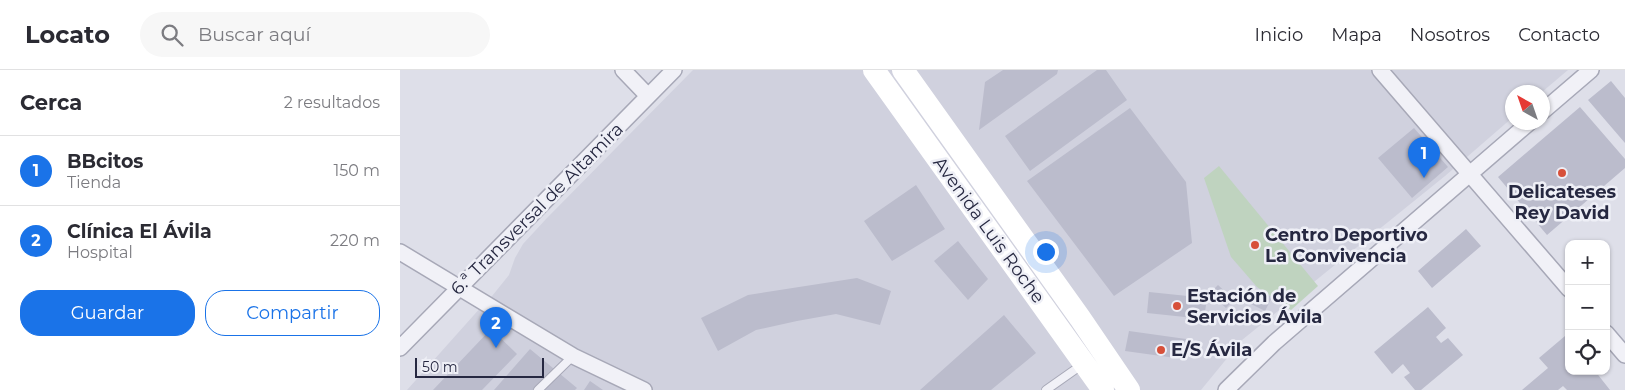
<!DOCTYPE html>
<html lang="es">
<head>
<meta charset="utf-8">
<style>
  :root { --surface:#fff; --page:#f7f7f7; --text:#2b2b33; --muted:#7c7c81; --line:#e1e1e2; --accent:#1a73e8 }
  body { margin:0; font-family:Montserrat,sans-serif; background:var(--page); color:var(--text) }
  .controls { position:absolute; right:15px; bottom:15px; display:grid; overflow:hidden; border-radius:10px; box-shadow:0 1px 4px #0004 }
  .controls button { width:45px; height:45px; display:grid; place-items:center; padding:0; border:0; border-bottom:1px solid var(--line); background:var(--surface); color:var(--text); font:25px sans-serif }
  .compass { position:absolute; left:1105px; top:15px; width:45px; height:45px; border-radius:50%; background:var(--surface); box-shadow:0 1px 4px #0004; rotate:320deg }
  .scale { position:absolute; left:15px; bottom:12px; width:129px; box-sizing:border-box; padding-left:5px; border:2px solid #262841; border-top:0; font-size:14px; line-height:18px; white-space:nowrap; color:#262841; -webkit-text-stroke:4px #eeeff6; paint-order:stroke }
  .you { position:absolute; left:645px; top:181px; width:18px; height:18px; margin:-12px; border:4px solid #fff; border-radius:50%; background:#1a73e8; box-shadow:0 0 0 8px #1a73e833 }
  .badge { display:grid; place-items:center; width:32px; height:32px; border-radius:50%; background:var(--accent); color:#fff; font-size:16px; font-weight:700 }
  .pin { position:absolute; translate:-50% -41px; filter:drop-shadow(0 1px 2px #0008) }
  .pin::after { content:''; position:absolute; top:26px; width:18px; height:15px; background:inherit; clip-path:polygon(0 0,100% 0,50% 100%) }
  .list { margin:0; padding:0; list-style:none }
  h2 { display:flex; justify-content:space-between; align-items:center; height:65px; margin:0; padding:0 20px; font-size:21px }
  h2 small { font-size:16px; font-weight:400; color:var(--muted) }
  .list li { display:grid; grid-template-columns:32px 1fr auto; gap:15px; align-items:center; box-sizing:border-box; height:70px; padding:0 20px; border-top:1px solid var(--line) }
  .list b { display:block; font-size:19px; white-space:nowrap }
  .list p { margin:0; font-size:16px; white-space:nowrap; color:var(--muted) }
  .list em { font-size:16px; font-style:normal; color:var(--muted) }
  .actions { display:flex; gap:10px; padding:15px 20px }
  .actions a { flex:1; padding:11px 0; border:1px solid var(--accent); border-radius:20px; text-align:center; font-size:18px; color:var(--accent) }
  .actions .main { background:var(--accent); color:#fff }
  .icon { flex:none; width:28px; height:28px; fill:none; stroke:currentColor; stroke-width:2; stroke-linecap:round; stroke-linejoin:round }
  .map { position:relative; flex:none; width:1225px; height:320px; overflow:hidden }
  header { display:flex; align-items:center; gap:30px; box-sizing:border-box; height:70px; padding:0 25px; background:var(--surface); border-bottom:1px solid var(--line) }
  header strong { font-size:24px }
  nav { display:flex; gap:28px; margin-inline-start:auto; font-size:18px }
  .search { width:350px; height:45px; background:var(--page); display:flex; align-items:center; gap:12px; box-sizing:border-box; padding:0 18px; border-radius:28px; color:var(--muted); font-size:19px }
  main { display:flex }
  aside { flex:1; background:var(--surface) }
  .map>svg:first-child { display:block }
</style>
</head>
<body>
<header>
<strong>Locato</strong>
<div class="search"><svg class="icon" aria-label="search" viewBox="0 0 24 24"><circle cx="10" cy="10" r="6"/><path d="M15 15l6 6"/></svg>Buscar aquí</div>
<nav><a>Inicio</a><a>Mapa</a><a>Nosotros</a><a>Contacto</a></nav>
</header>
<main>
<aside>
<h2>Cerca<small>2 resultados</small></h2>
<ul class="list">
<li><span class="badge">1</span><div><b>BBcitos</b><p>Tienda</p></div><em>150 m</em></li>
<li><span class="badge">2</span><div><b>Clínica El Ávila</b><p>Hospital</p></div><em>220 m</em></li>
</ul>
<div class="actions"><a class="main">Guardar</a><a>Compartir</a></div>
</aside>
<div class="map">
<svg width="1225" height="320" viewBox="0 0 1225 320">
  <rect width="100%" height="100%" fill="#dedfe9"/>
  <path fill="#d0d1de" d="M293 0H1168L1142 22H1112V48L1045 106 842 270 801 320H7L82 236H84L109 205 115 188 123 174 146 149Z"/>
  <path fill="#bfd3bf" d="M819 96 918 216 891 240 857 217 831 187 804 108Z"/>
  <path fill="#bbbccc" d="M603 0H658L657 4 579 60 585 12Z
    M697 0H706L727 30 630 101 605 66Z
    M1211 11 1225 28V73L1188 30Z
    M1180 37 1225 89V98L1147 165 1098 107Z
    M730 38 786 112 792 173 714 226 627 111Z
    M1014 58 1048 97 1012 128 978 88Z
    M516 115 545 159 492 191 464 151Z
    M1066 159 1081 176 1032 218 1018 201Z
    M558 171 588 209 568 230 534 191Z
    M457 208 491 221 480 255 436 244 397 251 356 260 318 281 301 248 348 225Z
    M818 215 834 230 826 238 810 223Z
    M857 219 872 227 865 241 849 233Z
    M749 222 807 228 804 249 747 243Z
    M1028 237 1046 258 1036 267 1041 273 1048 268 1063 285 1021 320H1015L1004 307 1010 303 1003 294 992 304 974 282Z
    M604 245 636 283 591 320H520Z
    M91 259 117 284 82 320H33Z
    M729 261 786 269 783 289 725 281Z
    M1165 266 1169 270V301H1195L1210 320H1167L1163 316 1158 320H1122L1148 298 1139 288Z
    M130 279 177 318 175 320H94Z
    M190 311 203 320H184Z"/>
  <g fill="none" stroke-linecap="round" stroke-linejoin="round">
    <g stroke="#a7a8b7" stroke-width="10">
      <path id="service" d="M138 320 173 286
        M646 320 683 294"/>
    </g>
    <g stroke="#a7a8b7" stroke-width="18">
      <path id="minor" d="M223 0 248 26
        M980 0 1169 219
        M1142 42 1191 0
        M0 182 173 286 244 320
        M1206 263 1225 285
        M0 278 274 0
        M826 320 874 273 1130 52"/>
    </g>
    <use href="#service" stroke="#f1f1f7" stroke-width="8"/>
    <use href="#minor" stroke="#f1f1f7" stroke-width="15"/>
    <path stroke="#fff" stroke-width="22" d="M474 0 703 320
      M503 0 680 248 729 320"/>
  </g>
  <g fill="#d7503a" stroke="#eeeff6" stroke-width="2">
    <circle cx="1162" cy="103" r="5"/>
    <circle cx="855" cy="175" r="5"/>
    <circle cx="777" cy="236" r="5"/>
    <circle cx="761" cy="280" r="5"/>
  </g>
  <g text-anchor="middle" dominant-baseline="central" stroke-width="5" stroke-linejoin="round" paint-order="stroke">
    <g font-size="18" font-weight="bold" fill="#262841" stroke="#eeeff6" text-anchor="start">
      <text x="1162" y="122" text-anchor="middle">Delicateses<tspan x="1162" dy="21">Rey David</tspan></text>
      <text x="865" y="165">Centro Deportivo<tspan x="865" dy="21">La Convivencia</tspan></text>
      <text x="787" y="226">Estación de<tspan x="787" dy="21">Servicios Ávila</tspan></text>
      <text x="771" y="280">E/S Ávila</text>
    </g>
    <g font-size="18" fill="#262841" stroke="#eeeff6">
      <text transform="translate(137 139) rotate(-45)">6.ª Transversal de Altamira</text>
      <text transform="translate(589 160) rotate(54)">Avenida Luis Roche</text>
    </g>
  </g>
</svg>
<div class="controls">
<button>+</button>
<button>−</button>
<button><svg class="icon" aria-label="locate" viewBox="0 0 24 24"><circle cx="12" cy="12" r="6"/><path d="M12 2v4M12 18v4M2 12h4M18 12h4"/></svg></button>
</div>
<svg class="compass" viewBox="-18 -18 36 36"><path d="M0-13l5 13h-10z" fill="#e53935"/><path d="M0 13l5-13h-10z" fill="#7c7c81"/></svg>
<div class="scale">50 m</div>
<div class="you"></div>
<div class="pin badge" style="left:1024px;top:108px">1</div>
<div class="pin badge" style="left:96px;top:278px">2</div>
</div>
</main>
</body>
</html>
